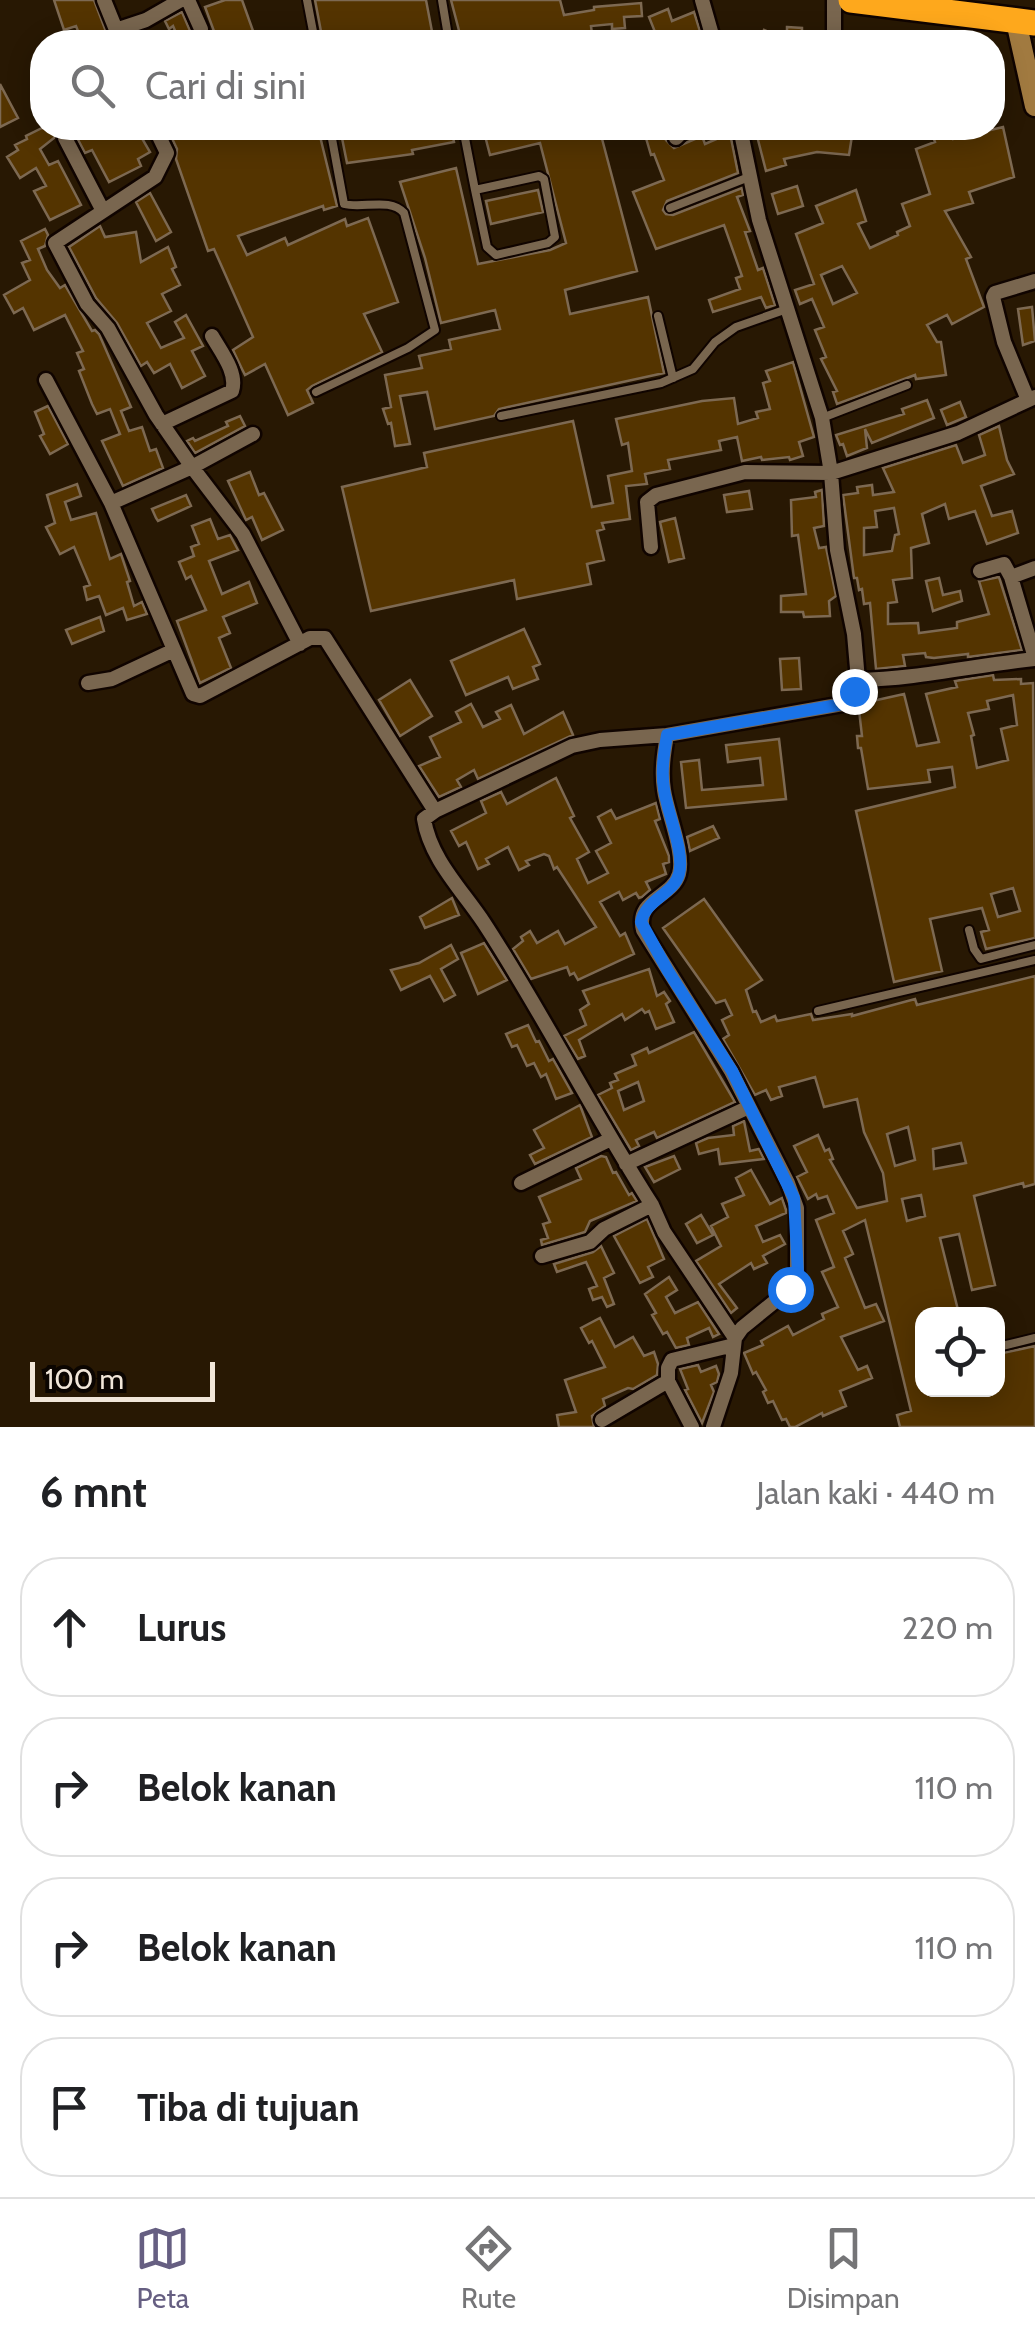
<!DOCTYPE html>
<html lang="id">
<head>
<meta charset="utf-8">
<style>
  :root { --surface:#fff; --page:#f6f6f6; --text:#202124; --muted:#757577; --line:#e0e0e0; --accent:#665f82 }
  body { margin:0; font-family:Cabin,sans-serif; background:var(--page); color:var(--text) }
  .controls { position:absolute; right:30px; bottom:30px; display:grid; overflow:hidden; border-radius:20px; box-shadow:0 5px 25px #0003 }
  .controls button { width:90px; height:90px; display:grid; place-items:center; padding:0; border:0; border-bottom:2px solid var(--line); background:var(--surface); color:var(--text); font:50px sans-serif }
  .scale { position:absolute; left:30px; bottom:25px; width:185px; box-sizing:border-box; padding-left:10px; border:5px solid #f1e6d9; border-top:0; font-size:28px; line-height:35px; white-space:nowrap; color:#f1e6d9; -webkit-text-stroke:8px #0b0501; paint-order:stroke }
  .stop { position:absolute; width:30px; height:30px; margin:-22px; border:8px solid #1a73e8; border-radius:50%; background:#fff }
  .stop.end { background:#1a73e8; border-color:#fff; box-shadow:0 2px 10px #0008 }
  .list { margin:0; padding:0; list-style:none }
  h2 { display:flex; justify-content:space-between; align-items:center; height:130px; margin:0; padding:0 40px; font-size:42px }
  h2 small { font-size:32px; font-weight:400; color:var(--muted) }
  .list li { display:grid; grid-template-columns:65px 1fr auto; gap:30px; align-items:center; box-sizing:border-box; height:140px; margin:0 20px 20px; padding:0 20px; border:2px solid var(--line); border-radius:40px }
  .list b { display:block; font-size:38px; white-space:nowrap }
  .list em { font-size:32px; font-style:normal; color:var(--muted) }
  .icon { flex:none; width:55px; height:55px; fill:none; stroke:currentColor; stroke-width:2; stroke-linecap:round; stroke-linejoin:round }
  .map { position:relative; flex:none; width:1035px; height:1427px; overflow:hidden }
  .search { position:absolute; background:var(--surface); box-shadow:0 5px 25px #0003; left:30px; right:30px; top:30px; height:110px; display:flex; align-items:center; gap:25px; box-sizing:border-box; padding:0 35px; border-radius:40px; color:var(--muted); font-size:38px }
  .sheet { height:770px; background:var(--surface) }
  nav { display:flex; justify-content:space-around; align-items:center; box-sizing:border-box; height:140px; border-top:2px solid var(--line); background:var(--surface); font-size:28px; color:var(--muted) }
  nav a { display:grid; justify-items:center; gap:5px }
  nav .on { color:var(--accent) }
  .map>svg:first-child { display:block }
</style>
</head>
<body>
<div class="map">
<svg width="1035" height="1427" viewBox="0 0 1035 1427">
  <rect width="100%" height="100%" fill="#281803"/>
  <path fill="#543400" stroke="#7d6952" stroke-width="2.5" fill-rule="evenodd" d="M54 0H94L110 42H87L94 39 91 32 80 36 76 26 64 30Z
    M225 0H242L257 42H218L205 7Z
    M315 0H426L434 42H323Z
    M451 0H560L564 15 594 10V7L641 3 642 16 624 17 625 28 612 29V24L591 26 592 34 570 38 571 42H462Z
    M668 9 672 21 694 12 702 38 691 42H659L649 17Z
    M182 12 191 33 198 42H180L173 26 169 29 165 21Z
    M787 27 802 28V34L823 33V42H759L764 30 787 40Z
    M0 84 18 118 0 127Z
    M1003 127 1014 177 969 192 973 203 945 211 971 257 966 259 984 307 952 324 947 315 927 325 937 342H941L946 375 916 379 915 375 837 404 833 392 837 391 821 359 826 357 815 330 824 327 812 299 800 304 795 290 814 284 796 234 823 223 816 206 856 190 866 221 858 224 870 248 898 235 897 232 910 226 902 204 930 194 916 149 935 142 930 128H950L953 139ZM842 266 857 293 833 304 821 275Z
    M42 128 59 129 54 138 40 149 49 165 58 161 81 205 50 220 34 191 46 186 36 168 20 178 7 157 18 150 15 145 27 139 26 136Z
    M65 128H136L150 152 138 159 141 166 109 182 92 150 85 153 74 132Z
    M167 128H180L184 138 206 131 205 128H318L337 206 324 210 323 206 238 236 247 255 285 238 288 245 345 219 347 226 368 218 398 302 364 314 382 352 312 386 307 390 313 403 288 415 265 364 245 375 242 369 233 350 253 337 214 249 208 251 176 159 177 149Z
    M340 128H451L454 142 412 150 413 154 347 163Z
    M483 128H592L594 137 601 135 637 271 565 290 570 314 648 297 664 373 499 409 494 416 435 429 427 392 400 396 410 444 395 446 391 423 388 424 383 409 391 407 385 375 422 368 419 356 451 349 449 340 500 329 495 310 441 323 425 258 400 182 456 168 478 264 550 250 566 243 540 143 490 155Z
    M643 128H669L666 140 674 148 702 136 705 144 730 133 738 173 667 201 663 210 666 214 673 215 742 188 743 195 737 197 750 231 745 232 758 270 763 268 775 305 766 308 761 297 713 312 709 300 740 289 736 278 742 276 724 225 656 249 633 192 664 180 654 154 651 155Z
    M755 128H838L837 133 852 136 849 155 817 152 784 159 786 165 766 171Z
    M797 186 803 206 778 214 772 194Z
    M538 190 543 212 491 224 486 201Z
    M150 193 171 232 156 241 136 202Z
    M100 226 105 237 136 232 141 262 168 247 176 267 172 269 180 285 162 294 171 311 147 323 161 348 184 338 175 322 186 315 203 346 192 351 205 376 182 388 170 364 154 373 147 362 141 366 117 323 96 298 69 247Z
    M45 229 48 235 45 246 38 249 47 270 60 288 65 285 92 331 95 330 99 334 131 407 121 411 129 431 142 427 150 451 156 449 163 468 123 486 102 441 120 434 110 409 97 414 92 404 79 371 84 369 77 353 83 351 65 315 34 330 23 308 14 313 4 295 30 280 22 263 30 260 21 241Z
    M1032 307 1035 341 1023 345 1018 309Z
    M793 362 814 437 799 442 803 456 790 460 789 457 762 460 761 457 742 461 737 437 719 441 721 450 668 460 670 469 645 474 647 484 626 486 630 519 602 523 604 529 597 531 604 560 587 564 591 584 517 599 514 580 371 611 342 487 427 467 424 453 573 421 592 507 613 503 608 476 632 471 628 443 622 445 616 419 702 401 734 398 738 424 758 418 756 412 770 409 763 383 770 381 766 371Z
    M927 400 934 418 872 443 865 429 867 448 847 456 843 444 840 445 836 435 904 414 902 409Z
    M960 402 966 417 947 425 941 410Z
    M48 406 68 444 50 454 40 436 44 434 35 412Z
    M240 416 245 426 195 453 187 441 193 438 195 441 228 426 226 422Z
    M999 426 1007 460 1014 474 981 486 992 516 1012 511 1018 533 987 544 975 511 949 519 945 504 922 514 929 543 911 548 912 578 893 580 897 602 888 603V624L918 623 919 633 957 628V622L989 614 979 581 999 577 1022 650 968 657V654L934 658 926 657 925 653 903 655 905 666 876 669 870 603 864 604 862 589 859 590 857 578H854L843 495 858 493 857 487 872 485 873 495 894 492 883 468 956 445 963 463 985 455 979 435ZM894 508 899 534 895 535 892 551 864 555V528L877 527 875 511Z
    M250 472 259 495 264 493 283 530 262 540 252 517 246 520 228 481Z
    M77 484 81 496 65 502 71 520 96 513 110 559 121 554 130 581 127 582 134 606 142 602 147 614 127 620 123 608 106 615 99 596 87 600 84 587 90 585 74 547 60 554 46 527 55 523 47 495Z
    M822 490 824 526 814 528 819 548 826 547 836 596 829 601 830 616 804 617 803 612H781V596L806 594 798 535 792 536 791 500 816 497 815 492Z
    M749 491 752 509 727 512 724 495Z
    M186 495 191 506 158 521 156 518 152 509Z
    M675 518 684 558 669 562 660 522Z
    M210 519 218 539 230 535 238 550 209 561 222 594 249 582 257 603 223 617 230 633 219 638 231 668 200 683 177 621 206 610 191 576 186 579 179 562 194 556 191 547 199 544 192 526Z
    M939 578 943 595 960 591 962 601 933 611 926 581Z
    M100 617 104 631 72 644 66 630Z
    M524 629 540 664 533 667 538 679 513 689 508 677 466 695 451 661Z
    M799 658 801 689 782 690 780 659Z
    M993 675 994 680 1021 679V684L1033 683 1035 938 986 949 981 932 989 930 982 908 930 919 942 971 894 982 856 811 955 787 952 767 928 770 930 782 868 789 861 748H858L857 736H862L859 710 869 708 868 702 904 694 917 746 939 742 926 694 957 687 955 681ZM1013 695 1017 725 1001 729 1008 760 977 768 971 736 974 735 968 713 989 709 987 701ZM1013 888 1020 911 998 917 991 894Z
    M410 680 432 716 400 736 379 700Z
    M471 704 483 727 500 719 496 712 511 705 524 734 563 712 573 735 478 779 474 770 457 780 461 787 439 797 419 766 440 757 430 737 461 722 456 712Z
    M779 739 786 799 686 808 681 762 699 760 702 790 763 785 760 758 728 762 726 745Z
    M556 778 574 816 570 818 589 852 577 859 588 883 608 873 596 851 611 843 598 817 611 810 616 819 656 803 660 819 655 821 669 856V862L663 864 666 874 646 882 650 890 642 897 639 898 636 893 623 900 619 892 600 902 620 936 625 933 634 954 578 980 574 973 570 975 567 967 531 979 513 949 523 941 521 937 530 931 537 943 558 931 565 944 596 927 557 867 554 869 549 856 544 854 526 861 529 865 519 870 508 847 486 859 489 864 478 869 466 842 459 846 451 831 486 813 481 801 501 792 507 804Z
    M713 826 719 838 690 851 687 837Z
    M452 898 459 915 425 928 420 917Z
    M704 899 762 980 746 990 753 1012 756 1011 761 1022 775 1016 777 1021 811 1014 813 1020 852 1014V1016L915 999 917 1005 1035 976V1184L1024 1187 1023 1183 974 1196 995 1285 972 1290 959 1234 940 1238 959 1314H922V1390H998V1354L1035 1346V1427H900L897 1415 911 1411 865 1220 843 1231 853 1254 845 1258 865 1308 876 1304 884 1321 841 1337 858 1370 867 1366 872 1378 840 1391 846 1406 823 1416 822 1413 795 1427H790L786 1419 782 1420 773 1401 768 1403 763 1392 766 1390 756 1372 753 1374 744 1353 763 1345 761 1341 788 1326 793 1335 824 1319 822 1314 838 1307 822 1272 834 1267 816 1220 834 1213 827 1196 818 1199 816 1194 808 1199 797 1177 807 1172 794 1146 818 1135 825 1151 829 1149 833 1159 830 1160 857 1208 887 1201 883 1173 864 1132 857 1099 824 1107 815 1077 779 1087 782 1096 771 1100 766 1090 755 1095 723 1039 729 1035 722 1020 732 1015 725 1000 716 1003 663 928ZM908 1127 915 1160 895 1166 887 1134ZM961 1143 966 1163 934 1169 933 1149ZM921 1195 925 1216 907 1221 902 1199Z
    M484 943 507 980 478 994 461 953Z
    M451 945 458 959 441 969 455 995 444 1001 430 976 401 990 391 970 419 963Z
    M649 969 657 996 664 992 670 1001 666 1004 674 1022 656 1029 649 1011 645 1013 642 1009 625 1020 622 1014 579 1040 585 1056 578 1059 564 1036 586 1025 580 1010 589 1004 583 991Z
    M528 1025 536 1042 539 1041 549 1061 553 1059 572 1093 556 1099 546 1074 541 1077 534 1063 527 1066 517 1045 512 1047 506 1034Z
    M694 1032 735 1102 657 1138 654 1132 636 1140 639 1146 631 1150 598 1095 612 1088 610 1083 618 1080 615 1074 636 1065 632 1055 647 1048 649 1053ZM638 1082 644 1101 624 1110 618 1091Z
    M580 1105 592 1137 535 1164 530 1155 544 1148 534 1130Z
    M744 1121 750 1151 759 1149 764 1159 720 1164 718 1149 699 1154 696 1143 708 1138 734 1135 733 1126Z
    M601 1156 606 1157 613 1173 616 1172 629 1195 632 1193 637 1201 590 1221 585 1232 542 1245 541 1240 548 1238 543 1224 550 1222 539 1197 581 1179 576 1168Z
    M674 1156 680 1169 654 1182 645 1167Z
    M751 1170 770 1204 782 1198 786 1210V1213L756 1226 763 1242 780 1235 785 1244 763 1256 767 1263 754 1269 751 1263 719 1284 737 1308 731 1313 696 1261 721 1246 711 1226 728 1217 722 1204 744 1195 736 1178Z
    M701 1215 713 1235 697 1243 686 1224Z
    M647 1219 664 1259 648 1267 653 1277 640 1283 614 1236Z
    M601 1246 614 1273 604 1278 614 1304 607 1307 602 1297 593 1300 589 1289 597 1286 586 1262 557 1272 554 1264 593 1252Z
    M669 1277 677 1290 666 1297 675 1313 698 1302 719 1334 713 1337 709 1328 687 1338 689 1345 676 1348 667 1332 663 1334 652 1315 656 1313 645 1294Z
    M600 1318 615 1347 633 1337 644 1356 654 1352 658 1364 657 1375 633 1389 628 1388 603 1399 605 1406 592 1416 594 1427H559L557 1415 576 1412 565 1380 605 1367 592 1341 589 1343 581 1328Z
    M698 1365 701 1372 716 1366 719 1374 717 1382 711 1385 714 1392 702 1423 685 1390 688 1389 680 1369Z"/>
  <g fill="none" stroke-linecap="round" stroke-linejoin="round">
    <g stroke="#100400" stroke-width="12">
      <path id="lane" d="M307 0 315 42
        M442 0 449 42
        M463 128 475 190
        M539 176 544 179 555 237 548 243 496 255 487 247 475 190Z
        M670 208 749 177
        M658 316 673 378
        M316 392 408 348 435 330 404 213C390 197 363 209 344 204L330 128
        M501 416 661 383 693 369 715 342 736 327 787 309
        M822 418 907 385
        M969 930 974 949 981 959 1035 945
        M818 1011 1035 960
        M998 1347 1035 1338"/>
    </g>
    <g stroke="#100400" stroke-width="19">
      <path id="street" d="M104 0 121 42
        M188 0 201 29
        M702 0 714 42
        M116 30 146 20 181 0
        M834 42V0
        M155 128 167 153 155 177 55 243 87 304 108 328 156 415 192 467 111 503 193 694 200 696 310 638H325L435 811 572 746 600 740 667 735
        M740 128 759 220 822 418 831 473 837 550 854 634 858 680
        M65 138 103 211
        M676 138 686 128
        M46 380 111 503
        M1028 400 1004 342 993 297 995 293 1035 281
        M162 424 232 391C238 373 221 352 212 336
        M253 434 192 467 243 534 300 644
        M651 547 647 502 656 495 745 472 831 473 958 433 1035 397
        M980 571 1004 564 1011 577 1035 568
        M1011 577 1035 658
        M88 683 112 679 174 650
        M435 811 424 819C430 859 463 891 484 923 544 1015 593 1113 652 1205L664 1232 735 1338
        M626 1164 749 1107
        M521 1183 611 1139
        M542 1256 590 1242 604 1229 652 1205
        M668 1381V1368L672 1360 734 1345
        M602 1420 668 1381 692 1427
        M713 1427 731 1373 735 1338 742 1328 790 1289 797 1279V1208L788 1183 731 1071 643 930C635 899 672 898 679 874 685 853 667 812 664 790 661 771 664 753 667 735L843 704 849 699 858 680C917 679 976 665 1035 659"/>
    </g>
    <g stroke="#100400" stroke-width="25">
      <path id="secondary" d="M1016 21 1035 106"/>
    </g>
    <g stroke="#100400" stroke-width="30">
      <path id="highway" d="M851 0 1035 23"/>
    </g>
    <use href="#lane" stroke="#79664f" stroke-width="8"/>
    <use href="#street" stroke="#79664f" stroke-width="14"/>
    <use href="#secondary" stroke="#a17a40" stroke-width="20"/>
    <use href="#highway" stroke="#fea81c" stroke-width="25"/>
  </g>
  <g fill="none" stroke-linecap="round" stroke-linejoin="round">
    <path stroke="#1a73e8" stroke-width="12" d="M790 1289 798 1274 794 1198 732 1071 668 971 641 922C646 899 674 894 679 874 685 852 667 812 664 789 661 771 664 753 667 735L843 704 854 691"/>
  </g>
</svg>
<div class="controls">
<button><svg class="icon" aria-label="locate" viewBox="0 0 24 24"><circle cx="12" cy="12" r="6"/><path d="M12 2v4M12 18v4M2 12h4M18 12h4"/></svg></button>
</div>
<div class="scale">100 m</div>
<div class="stop" style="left:790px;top:1289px"></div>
<div class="stop end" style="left:854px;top:691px"></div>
<div class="search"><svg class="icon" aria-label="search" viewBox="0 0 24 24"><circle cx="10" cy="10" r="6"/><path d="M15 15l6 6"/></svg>Cari di sini</div>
</div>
<section class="sheet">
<h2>6 mnt<small>Jalan kaki · 440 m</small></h2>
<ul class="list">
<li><svg class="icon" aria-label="ahead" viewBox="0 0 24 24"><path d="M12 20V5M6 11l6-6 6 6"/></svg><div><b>Lurus</b></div><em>220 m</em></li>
<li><svg class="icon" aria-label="right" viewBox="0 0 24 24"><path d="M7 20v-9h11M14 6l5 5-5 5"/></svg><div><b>Belok kanan</b></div><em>110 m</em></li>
<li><svg class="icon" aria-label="right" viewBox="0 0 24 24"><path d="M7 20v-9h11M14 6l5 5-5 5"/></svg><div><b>Belok kanan</b></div><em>110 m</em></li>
<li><svg class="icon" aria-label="arrive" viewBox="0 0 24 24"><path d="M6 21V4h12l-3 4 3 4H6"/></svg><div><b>Tiba di tujuan</b></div></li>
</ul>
</section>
<nav>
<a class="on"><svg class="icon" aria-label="map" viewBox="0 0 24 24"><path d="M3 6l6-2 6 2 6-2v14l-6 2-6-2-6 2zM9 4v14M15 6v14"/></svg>Peta</a>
<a><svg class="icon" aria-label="directions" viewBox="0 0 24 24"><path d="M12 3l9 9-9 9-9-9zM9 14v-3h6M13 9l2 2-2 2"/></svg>Rute</a>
<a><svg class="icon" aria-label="saved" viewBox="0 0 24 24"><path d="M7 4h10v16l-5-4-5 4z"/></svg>Disimpan</a>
</nav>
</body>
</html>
